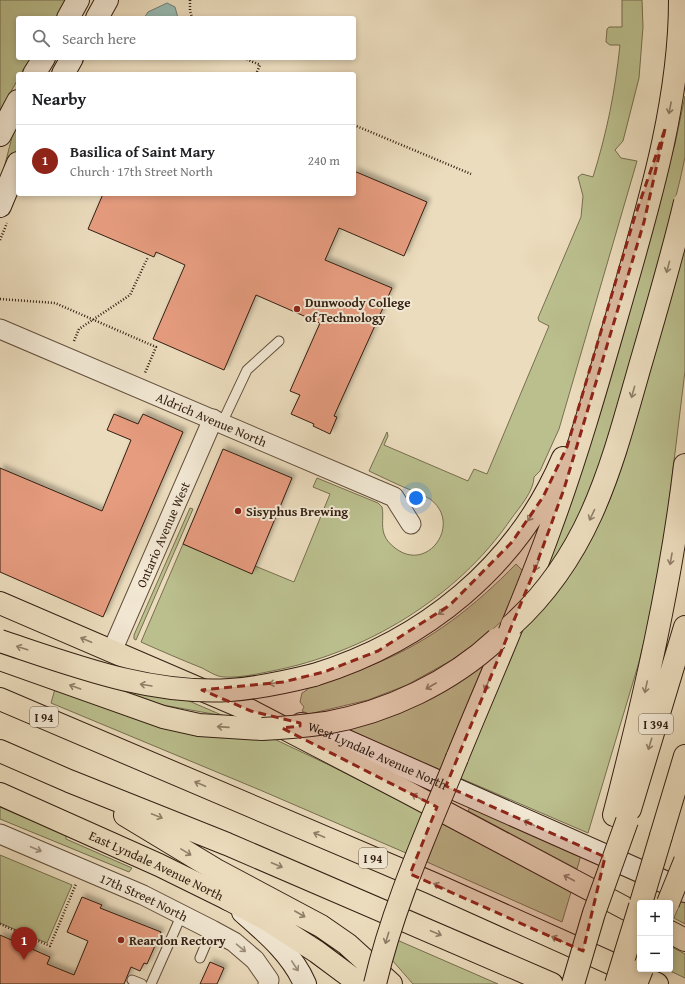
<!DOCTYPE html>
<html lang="en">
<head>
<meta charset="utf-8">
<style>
  :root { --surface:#fff; --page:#f2f2f2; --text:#202124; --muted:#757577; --line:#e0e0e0; --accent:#8f2418 }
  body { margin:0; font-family:"Gentium Book Plus",serif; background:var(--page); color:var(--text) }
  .controls { position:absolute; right:12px; bottom:12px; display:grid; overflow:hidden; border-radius:4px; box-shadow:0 2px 6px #0003 }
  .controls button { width:36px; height:36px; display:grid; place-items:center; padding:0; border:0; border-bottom:1px solid var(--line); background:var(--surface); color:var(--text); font:20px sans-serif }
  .you { position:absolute; left:416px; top:498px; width:14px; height:14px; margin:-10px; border:3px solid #fff; border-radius:50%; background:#1a73e8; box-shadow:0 0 0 6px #1a73e833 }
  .badge { display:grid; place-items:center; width:26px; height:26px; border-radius:50%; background:var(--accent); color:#fff; font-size:13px; font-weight:700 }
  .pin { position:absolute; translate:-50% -33px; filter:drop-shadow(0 1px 2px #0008) }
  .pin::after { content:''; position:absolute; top:21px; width:14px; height:12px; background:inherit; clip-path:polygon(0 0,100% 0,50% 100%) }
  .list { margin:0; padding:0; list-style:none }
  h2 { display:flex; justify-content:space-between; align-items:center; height:52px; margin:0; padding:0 16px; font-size:17px }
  h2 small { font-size:13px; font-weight:400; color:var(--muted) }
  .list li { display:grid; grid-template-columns:26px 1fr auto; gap:12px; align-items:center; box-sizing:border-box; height:72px; padding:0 16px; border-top:1px solid var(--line) }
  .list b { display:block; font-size:15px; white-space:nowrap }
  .list p { margin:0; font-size:13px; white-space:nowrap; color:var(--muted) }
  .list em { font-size:13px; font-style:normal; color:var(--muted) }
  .icon { flex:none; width:22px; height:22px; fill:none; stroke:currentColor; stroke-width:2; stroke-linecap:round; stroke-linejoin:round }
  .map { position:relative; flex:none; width:685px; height:984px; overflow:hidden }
  .search { position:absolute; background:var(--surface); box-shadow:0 2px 6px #0003; left:16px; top:16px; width:340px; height:44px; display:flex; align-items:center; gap:10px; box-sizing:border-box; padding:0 14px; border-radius:4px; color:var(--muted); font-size:15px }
  .panel { position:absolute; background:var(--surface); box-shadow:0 2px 6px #0003; left:16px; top:72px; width:340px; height:124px; border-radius:4px }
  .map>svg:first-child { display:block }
</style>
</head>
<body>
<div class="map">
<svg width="685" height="984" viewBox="0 0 685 984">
  <defs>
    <filter id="shadow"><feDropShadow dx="3.5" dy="-3.5" stdDeviation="2" flood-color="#0004"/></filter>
  </defs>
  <rect width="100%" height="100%" fill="#ebdcbd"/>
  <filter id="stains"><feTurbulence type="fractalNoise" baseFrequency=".005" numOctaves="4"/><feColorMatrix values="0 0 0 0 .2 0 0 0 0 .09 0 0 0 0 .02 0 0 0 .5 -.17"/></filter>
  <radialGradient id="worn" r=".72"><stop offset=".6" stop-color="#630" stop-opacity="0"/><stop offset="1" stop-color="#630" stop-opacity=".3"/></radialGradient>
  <path fill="#bbbf8e" stroke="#776f50" d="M0 0H67L56 18H18V58H31L21 74H18V79L0 111Z
    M622 0H642L643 27 639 78 623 141 615 150 621 158 637 161 559 429 540 471 534 477C534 491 519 508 511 519 457 598 365 653 272 671 257 674 240 678 224 677 217 677 208 671 202 668 182 660 161 651 141 642L183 544 252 573 255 566 294 582 330 494 313 487 317 478 378 503 382 507C384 516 381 525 384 534 386 540 390 544 395 548 428 574 463 523 430 499 425 496 419 494 413 491 398 485 384 478 369 471L387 432 388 436 384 445 468 481 474 469 487 474 549 326 539 321 538 318 581 217 583 196 578 177 582 174 593 177C607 132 615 92 620 45H610L606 42 607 29 609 27H622Z
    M685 96V157L680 180 665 240 600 470 576 526 544 575 655 210 675 144Z
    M18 123V147L5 177 2 176 12 137Z
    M685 243V371L664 543 648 625 639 662 588 833 460 778 521 631 590 540 608 503 621 465Z
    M190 508 193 509 136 640 134 639V635Z
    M516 564 523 571 504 619 482 639 450 661 407 685 368 700 309 714 302 711 304 707 300 702 302 693 307 690 308 687C331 679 355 673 377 663 431 641 475 606 516 564Z
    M487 661 441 770 343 728Z
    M101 684 182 698 224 716 163 705Z
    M55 689 272 738 329 765 424 813 406 853 260 790 51 703Z
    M471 805 581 855 577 869 468 811Z
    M0 807 66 835V839L132 868 129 872 0 819Z
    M442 822 571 892 562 922 427 862Z
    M0 855 72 885 47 943 0 923Z
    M681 901 685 903V924L674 918Z
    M397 940 498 984H413L392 960Z
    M670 946 685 954V978L666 969H670Z"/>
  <path fill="#98bbb4" stroke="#707d73" d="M167 3 175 7 178 18H144L148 12Z"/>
  <path fill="#e69c7f" stroke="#331f11" filter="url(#shadow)" d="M354 171 427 202 404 256 339 228 325 260 392 288 334 416 337 417 330 434 313 426 314 424 291 414 300 395 290 391 320 323 256 295 224 370 153 339 185 265 156 252 154 257 88 229 103 194H354Z
    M114 414 138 424 143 414 183 432 103 617 0 572V468L102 511 131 440 107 430Z
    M223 449 292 478 252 574 183 544Z
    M82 897 102 905 100 908 161 932 147 964 144 963 140 971 131 967 124 984H0V935L50 957 47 964 74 975 88 941 67 932Z
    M210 962 224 968 217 984H200Z"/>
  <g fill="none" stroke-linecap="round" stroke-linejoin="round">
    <g stroke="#614e3c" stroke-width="11">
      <path id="lane" d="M222 423 247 370 279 341
        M200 958 212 930
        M132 980 142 984
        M151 984 182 914"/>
    </g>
    <g stroke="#614e3c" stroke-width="21">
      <g id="street">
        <path id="s1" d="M0 329 394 497 411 524"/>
        <path id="s2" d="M112 651 213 419"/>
        <path id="s3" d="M0 834 143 895 212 930 234 942 255 960 269 980 268 984"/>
      </g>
    </g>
    <g stroke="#331f11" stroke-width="24">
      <g id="secondary">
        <path d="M68 18 78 0"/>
        <path d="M97 18 107 0"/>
        <path d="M34 74 44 58"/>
        <path d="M63 74 72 58"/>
        <path d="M0 135 18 101"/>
        <path d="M0 206 18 163"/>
        <path id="s4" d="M301 724 315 727 685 891"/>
        <path d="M243 912C267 933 292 954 305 984"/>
      </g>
    </g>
    <g stroke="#331f11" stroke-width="24">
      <g id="primary">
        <path d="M0 603 251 711"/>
        <path id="s5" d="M0 794 159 865 228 899"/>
      </g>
    </g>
    <g stroke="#331f11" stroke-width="24">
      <path id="highway" d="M0 659 163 717 199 725 262 729
        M314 675C424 641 517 567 563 458
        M0 699 432 883 657 984
        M251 711 405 791 640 916
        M0 751 69 781 227 844 552 984
        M457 758C488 682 522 607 550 529 580 448 603 364 627 281 653 190 680 95 680 0
        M630 809 685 627
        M125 815 216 870 321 926 347 944 391 984
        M614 815C644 699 671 584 685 465
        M661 836 685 756
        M228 899 266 919 317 952 360 984
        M670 932 685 940"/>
    </g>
    <path stroke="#331f11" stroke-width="2.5" stroke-dasharray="1 2" stroke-linecap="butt" d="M190 0V10L192 18
      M244 58 260 65 256 74
      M354 125 471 174
      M0 240 7 223
      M0 299 55 303 156 347 145 373
      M74 341 79 329 130 295 148 257
      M0 924 50 946 76 884"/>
    <use href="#lane" stroke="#f2e8d4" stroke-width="9"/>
    <use href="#street" stroke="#f2e8d4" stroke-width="19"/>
    <use href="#secondary" stroke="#f2e8d4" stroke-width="22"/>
    <use href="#primary" stroke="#ebdcbd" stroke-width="22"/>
    <use href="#highway" stroke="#ebdcbd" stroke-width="22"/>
    <g stroke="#331f11" stroke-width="24" stroke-linecap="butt">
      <path id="highway-bridge" d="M512 625C591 553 612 464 640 366 656 311 672 257 685 202
        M0 641C75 666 150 695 230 690 258 688 286 682 314 675
        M262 729C283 728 305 726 326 723 388 712 451 682 497 639
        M641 903 661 836
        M668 903 685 861
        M375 984C393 906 427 832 457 758
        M573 984 594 913 627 821
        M616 984 640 906
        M636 984 642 969"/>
    </g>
    <use href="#highway-bridge" stroke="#ebdcbd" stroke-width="22"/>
  </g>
  <defs><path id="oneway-shaft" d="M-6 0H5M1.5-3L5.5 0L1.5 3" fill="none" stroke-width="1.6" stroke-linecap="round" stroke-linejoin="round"/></defs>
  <g stroke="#8f7e67">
    <use href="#oneway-shaft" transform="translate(670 108) rotate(101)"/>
    <use href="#oneway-shaft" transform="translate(668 267) rotate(105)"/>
    <use href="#oneway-shaft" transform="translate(633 392) rotate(106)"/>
    <use href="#oneway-shaft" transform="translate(592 515) rotate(115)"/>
    <use href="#oneway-shaft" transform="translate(531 516) rotate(123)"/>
    <use href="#oneway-shaft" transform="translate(671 559) rotate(100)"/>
    <use href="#oneway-shaft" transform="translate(537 565) rotate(111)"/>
    <use href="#oneway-shaft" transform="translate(443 611) rotate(143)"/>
    <use href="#oneway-shaft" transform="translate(86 640) rotate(-157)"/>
    <use href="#oneway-shaft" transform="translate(22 648) rotate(-162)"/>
    <use href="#oneway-shaft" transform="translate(275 683) rotate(171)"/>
    <use href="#oneway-shaft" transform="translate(146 685) rotate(-171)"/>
    <use href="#oneway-shaft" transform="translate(487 685) rotate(113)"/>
    <use href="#oneway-shaft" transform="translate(431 686) rotate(150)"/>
    <use href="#oneway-shaft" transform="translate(75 687) rotate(-160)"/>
    <use href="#oneway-shaft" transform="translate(646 687) rotate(102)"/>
    <use href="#oneway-shaft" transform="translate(223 727) rotate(-176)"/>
    <use href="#oneway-shaft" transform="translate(650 744) rotate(107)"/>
    <use href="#oneway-shaft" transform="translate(200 784) rotate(-157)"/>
    <use href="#oneway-shaft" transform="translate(417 797) rotate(-152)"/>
    <use href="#oneway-shaft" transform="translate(157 816) rotate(22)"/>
    <use href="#oneway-shaft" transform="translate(319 835) rotate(-157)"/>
    <use href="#oneway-shaft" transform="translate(186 852) rotate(31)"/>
    <use href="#oneway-shaft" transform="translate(277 865) rotate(23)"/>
    <use href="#oneway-shaft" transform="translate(569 878) rotate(-152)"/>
    <use href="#oneway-shaft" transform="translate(439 886) rotate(-156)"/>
    <use href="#oneway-shaft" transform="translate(300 914) rotate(30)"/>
    <use href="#oneway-shaft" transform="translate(436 933) rotate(23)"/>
    <use href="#oneway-shaft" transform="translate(387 938) rotate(107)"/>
    <use href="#oneway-shaft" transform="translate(557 939) rotate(-156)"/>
  </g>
  <g stroke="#9c8e7c">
    <use href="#oneway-shaft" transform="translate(529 823) rotate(-156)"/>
    <use href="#oneway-shaft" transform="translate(36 849) rotate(23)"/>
    <use href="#oneway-shaft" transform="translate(241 948) rotate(40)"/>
    <use href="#oneway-shaft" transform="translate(295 966) rotate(57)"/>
  </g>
  <path fill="#8f2418" fill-opacity="0.2" stroke="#8f2418" stroke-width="3" stroke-dasharray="8 5" stroke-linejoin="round" d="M665 129 644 222 564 489 533 574 446 786 605 857 583 951 410 874 437 807 282 728 300 726V723L251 711 202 690 283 682 324 672 378 651 450 605 512 542 543 497 567 447 634 219Z"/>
  <g fill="#8f2418" stroke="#f2e8d4" stroke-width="1.5">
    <circle cx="297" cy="309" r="4"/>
    <circle cx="238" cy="511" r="4"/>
    <circle cx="121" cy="940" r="4"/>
  </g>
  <g text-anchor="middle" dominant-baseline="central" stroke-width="4" stroke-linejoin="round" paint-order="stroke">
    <g fill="#f2e8d4" stroke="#6c5b4c" stroke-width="1">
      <rect x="30" y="707" width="28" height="20" rx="3"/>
      <rect x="639" y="714" width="34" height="20" rx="3"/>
      <rect x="359" y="848" width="28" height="20" rx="3"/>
    </g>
    <g font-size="12" font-weight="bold" fill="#331f11">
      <text x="44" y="717">I 94</text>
      <text x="656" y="724">I 394</text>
      <text x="373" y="858">I 94</text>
    </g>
    <g font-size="13" font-weight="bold" fill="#331f11" stroke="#f2e8d4" text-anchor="start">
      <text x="305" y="302">Dunwoody College<tspan x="305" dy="15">of Technology</tspan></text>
      <text x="246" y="511">Sisyphus Brewing</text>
      <text x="129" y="940">Reardon Rectory</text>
    </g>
    <g font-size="13" fill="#331f11" stroke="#f2e8d4">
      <text stroke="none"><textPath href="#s1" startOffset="230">Aldrich Avenue North</textPath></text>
      <text stroke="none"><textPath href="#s2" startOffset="127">Ontario Avenue West</textPath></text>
      <text stroke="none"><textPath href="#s4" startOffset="83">West Lyndale Avenue North</textPath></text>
      <text stroke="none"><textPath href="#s5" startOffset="172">East Lyndale Avenue North</textPath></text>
      <text stroke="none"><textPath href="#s3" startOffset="157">17th Street North</textPath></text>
    </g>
  </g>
  <rect width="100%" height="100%" filter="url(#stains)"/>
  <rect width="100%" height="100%" fill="url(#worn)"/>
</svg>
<div class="controls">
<button>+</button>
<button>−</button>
</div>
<div class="you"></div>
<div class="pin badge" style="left:24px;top:960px">1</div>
<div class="search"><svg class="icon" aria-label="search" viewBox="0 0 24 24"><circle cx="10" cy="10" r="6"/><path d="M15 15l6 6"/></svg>Search here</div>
<section class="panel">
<h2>Nearby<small></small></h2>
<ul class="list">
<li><span class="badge">1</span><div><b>Basilica of Saint Mary</b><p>Church · 17th Street North</p></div><em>240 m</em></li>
</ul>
</section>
</div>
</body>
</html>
